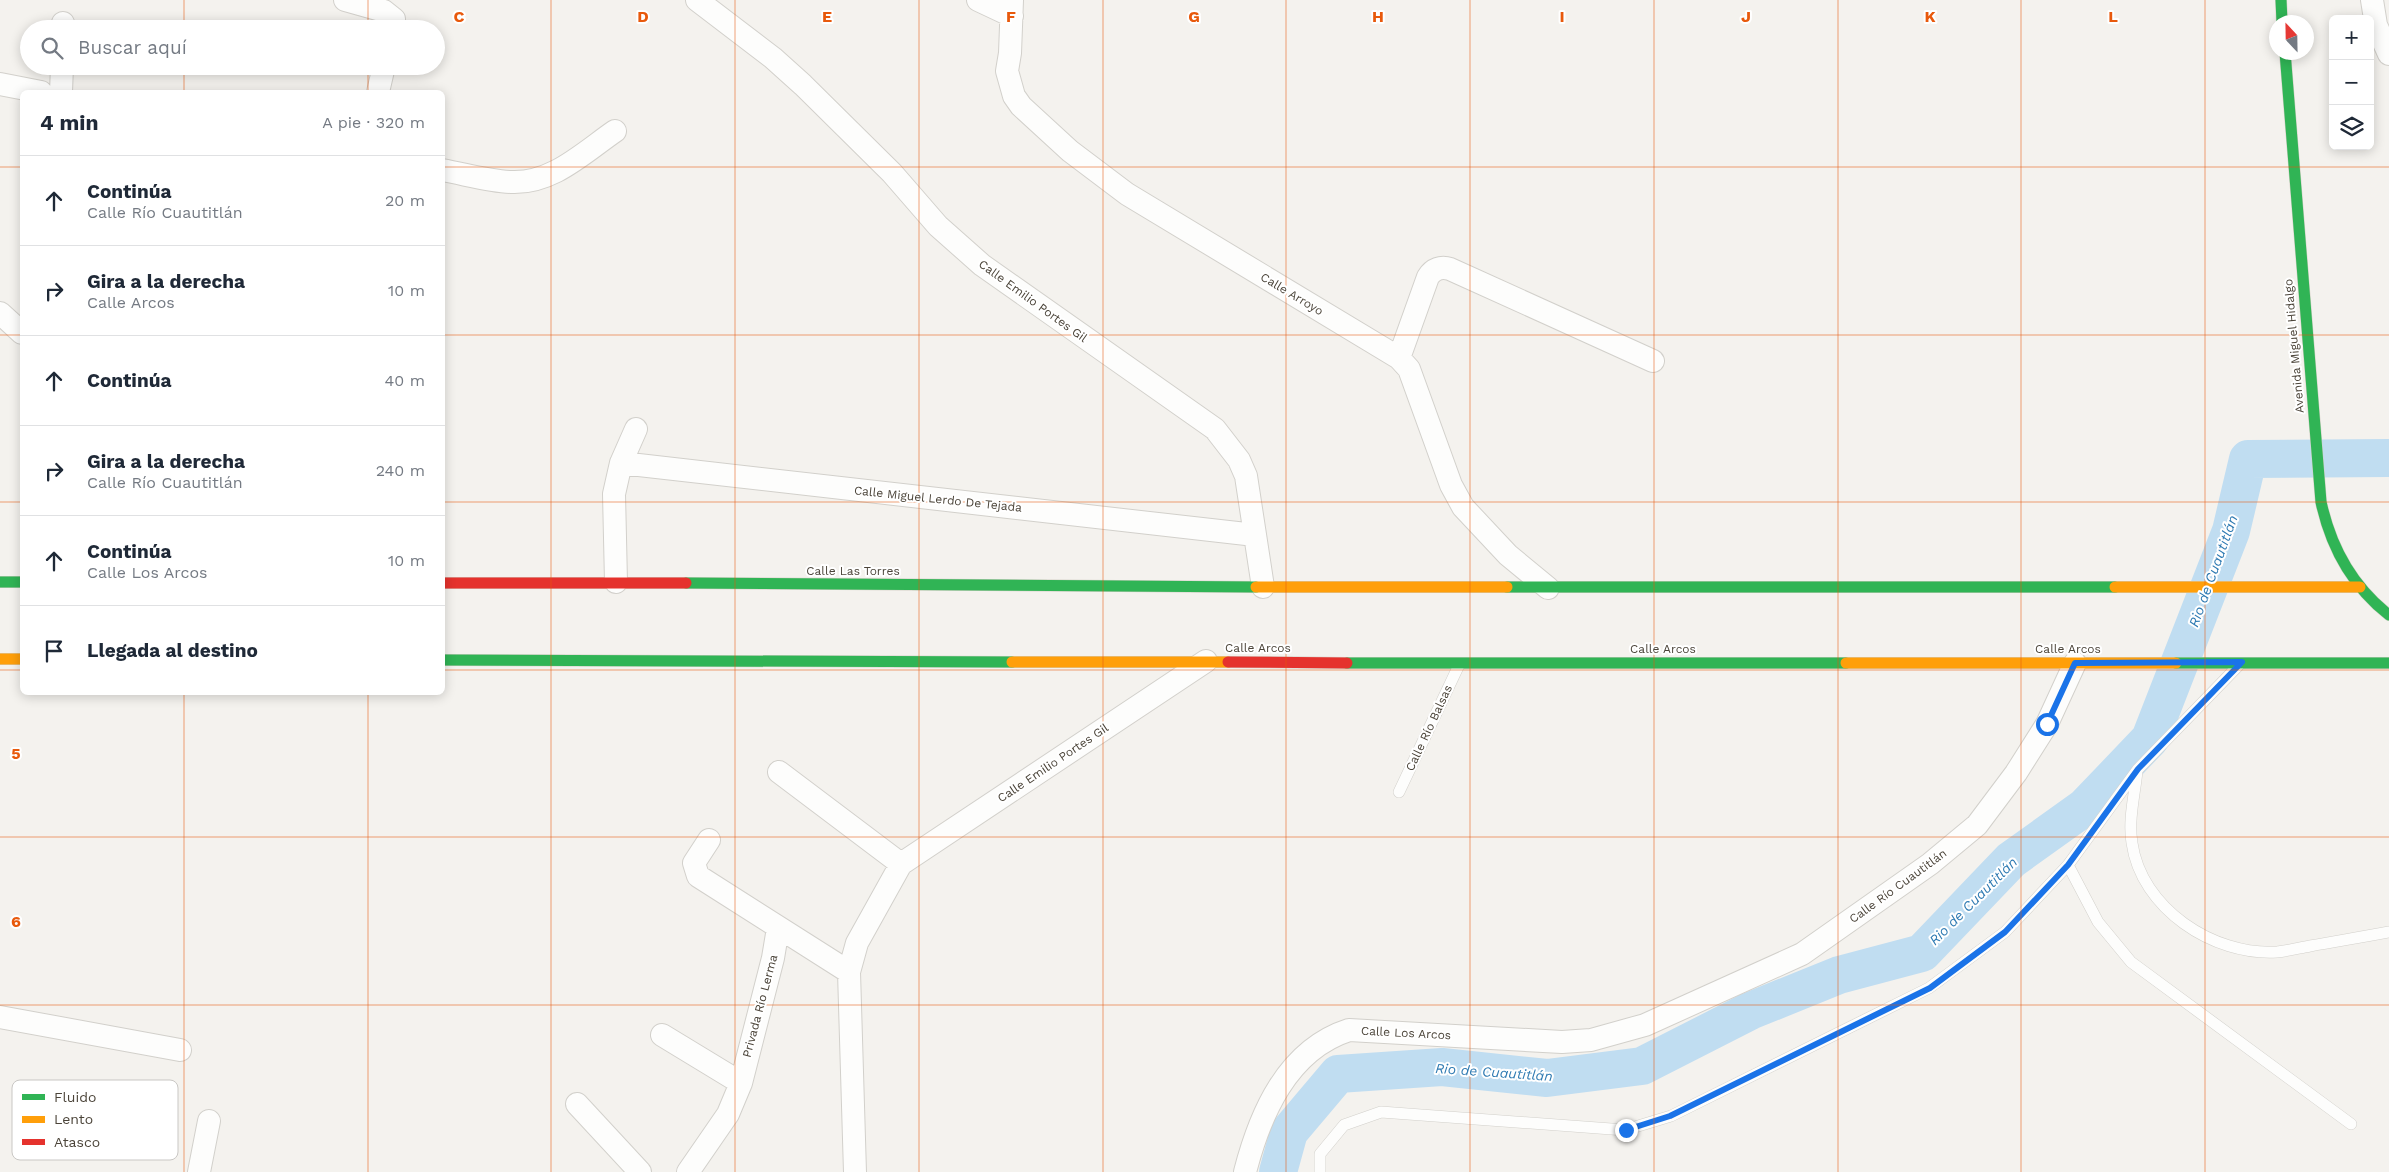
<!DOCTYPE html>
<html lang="es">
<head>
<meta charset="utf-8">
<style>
  :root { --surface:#fff; --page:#f6f6f7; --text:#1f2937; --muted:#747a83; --line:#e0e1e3 }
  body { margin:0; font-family:"Work Sans",sans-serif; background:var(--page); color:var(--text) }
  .controls { position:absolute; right:15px; top:15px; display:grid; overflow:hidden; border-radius:8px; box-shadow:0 2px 12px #0003 }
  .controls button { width:45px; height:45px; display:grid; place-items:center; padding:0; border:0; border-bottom:1px solid var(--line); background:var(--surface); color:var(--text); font:25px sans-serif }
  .compass { position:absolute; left:2269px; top:15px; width:45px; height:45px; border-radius:50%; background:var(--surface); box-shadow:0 2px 12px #0003; rotate:338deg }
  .stop { position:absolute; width:15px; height:15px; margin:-11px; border:4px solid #1a73e8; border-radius:50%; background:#fff }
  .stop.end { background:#1a73e8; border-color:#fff; box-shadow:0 1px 5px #0008 }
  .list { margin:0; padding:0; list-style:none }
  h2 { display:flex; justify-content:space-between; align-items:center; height:65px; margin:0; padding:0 20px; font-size:21px }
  h2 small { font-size:16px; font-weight:400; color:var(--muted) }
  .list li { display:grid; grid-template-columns:32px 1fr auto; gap:15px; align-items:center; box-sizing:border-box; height:90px; padding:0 20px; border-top:1px solid var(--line) }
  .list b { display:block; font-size:19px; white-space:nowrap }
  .list p { margin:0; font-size:16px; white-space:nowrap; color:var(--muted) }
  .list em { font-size:16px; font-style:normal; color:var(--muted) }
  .icon { flex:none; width:28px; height:28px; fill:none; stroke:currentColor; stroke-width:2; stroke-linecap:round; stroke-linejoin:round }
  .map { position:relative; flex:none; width:2389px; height:1172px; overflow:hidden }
  .search { position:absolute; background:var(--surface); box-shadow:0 2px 12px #0003; left:20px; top:20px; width:425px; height:55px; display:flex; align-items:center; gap:12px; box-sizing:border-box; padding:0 18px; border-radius:28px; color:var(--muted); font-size:19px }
  .panel { position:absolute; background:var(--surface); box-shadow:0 2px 12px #0003; left:20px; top:90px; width:425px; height:605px; border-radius:8px }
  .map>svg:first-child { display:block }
</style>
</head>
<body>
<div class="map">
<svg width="2389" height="1172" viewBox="0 0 2389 1172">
  <rect width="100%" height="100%" fill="#f4f2ee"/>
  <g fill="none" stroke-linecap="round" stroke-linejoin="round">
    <path stroke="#c0ddf1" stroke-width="38" d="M1278 1172 1289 1132 1338 1074 1442 1067 1547 1078 1642 1066 1750 1011 1839 975 1922 953 2011 860 2085 807 2150 739 2231 531 2248 459 2389 458"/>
    <g stroke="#d2d0cb" stroke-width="12">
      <path id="lane" d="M2137 771C2135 793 2128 820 2132 843 2141 908 2213 956 2277 952 2288 951 2299 948 2310 946 2337 941 2363 937 2389 932
        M1399 792 1459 665
        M2068 865 2098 922 2131 962 2351 1124
        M1320 1172V1154L1344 1125 1381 1112 1625 1130 1671 1116 1929 988 2005 932 2068 865 2138 769 2238 666"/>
    </g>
    <g stroke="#d2d0cb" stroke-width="24">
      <path id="street" d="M345 0 384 11 394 19 393 29
        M697 0 773 58 803 85 892 173 938 226 982 265 1215 429 1239 460 1246 476 1263 587
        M978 0 1012 16
        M1012 0 1010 53 1007 71 1014 96 1021 106 1070 151 1127 194 1399 358 1409 369 1451 485 1463 507 1508 555 1548 588
        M2372 0 2376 25 2389 54
        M62 29 63 23
        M0 84 41 92
        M61 92 62 66
        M378 92 384 66
        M442 170C465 174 488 181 511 182 552 184 583 153 615 131
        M0 313 22 333
        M1399 358 1428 277C1433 269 1441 266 1450 269L1653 361
        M621 463 1255 535
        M616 582 614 494 621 463 636 429
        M779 772 901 864
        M709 840 694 863 698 876 849 972
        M0 1017 180 1050
        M662 1035 741 1083
        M577 1104 640 1172
        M199 1172 209 1121
        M688 1172 728 1114 741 1083 773 958 778 928
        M855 1172 849 972 857 943 901 864 1206 661
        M1245 1172C1260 1114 1287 1050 1349 1030L1562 1042 1591 1040 1645 1025 1802 954 1930 864 1977 825 2016 773 2047 724 2075 663"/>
    </g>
    <g stroke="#d3cfc5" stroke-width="12">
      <path id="fast" d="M2281 0 2282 22
        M2285 52 2321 502C2331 548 2352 586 2389 615
        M0 582H22
        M686 583 1256 587
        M1507 587H2115
        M442 660 1012 662
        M1347 663H1846
        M2176 663H2389"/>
    </g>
    <g stroke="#d3cfc5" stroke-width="12">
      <path id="slow" d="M1256 587H1507
        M2115 587H2360
        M0 659H22
        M1012 662H1228
        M1846 663H2176"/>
    </g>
    <g stroke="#d3cfc5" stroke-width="12">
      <path id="jam" d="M442 583H686
        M1228 662 1347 663"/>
    </g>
    <use href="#lane" stroke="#fdfdfc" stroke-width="11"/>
    <use href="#street" stroke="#fdfdfc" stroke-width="22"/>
    <use href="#fast" stroke="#30b455" stroke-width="11"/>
    <use href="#slow" stroke="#ff9f0a" stroke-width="11"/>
    <use href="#jam" stroke="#e5322d" stroke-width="11"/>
  </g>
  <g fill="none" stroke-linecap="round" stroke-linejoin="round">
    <path stroke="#1a73e8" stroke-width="6" d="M1626 1130 1670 1116 1930 988 2005 932 2068 865 2138 769 2242 662 2075 663 2047 724"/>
  </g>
  <path fill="none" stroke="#e8590c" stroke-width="1" stroke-opacity="0.55" d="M184 0V29M368 0V29M551 0V1172M735 0V1172M919 0V1172M1103 0V1172M1286 0V1172M1470 0V1172M1654 0V1172M1838 0V1172M2021 0V1172M2205 0V1172M184 66V92M368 66V92M0 167H22M442 167H2389M0 335H22M442 335H2389M0 502H22M442 502H2389M0 670H22M442 670H2389M184 692V1172M368 692V1172M0 837H2389M0 1005H2389"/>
  <g text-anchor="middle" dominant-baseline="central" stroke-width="4" stroke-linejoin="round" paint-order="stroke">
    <g font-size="12" fill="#4b4439" stroke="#fff">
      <text transform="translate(1292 294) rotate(31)">Calle Arroyo</text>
      <text transform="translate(1033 301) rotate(36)">Calle Emilio Portes Gil</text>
      <text transform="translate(2294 346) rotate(-95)">Avenida Miguel Hidalgo</text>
      <text transform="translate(938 499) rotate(6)">Calle Miguel Lerdo De Tejada</text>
      <text x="853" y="571">Calle Las Torres</text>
      <text x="1258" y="648">Calle Arcos</text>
      <text x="1663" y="649">Calle Arcos</text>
      <text x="2068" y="649">Calle Arcos</text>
      <text transform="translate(1429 728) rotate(-65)">Calle Río Balsas</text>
      <text transform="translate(1053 763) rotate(-34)">Calle Emilio Portes Gil</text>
      <text transform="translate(1898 886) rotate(-36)">Calle Río Cuautitlán</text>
      <text transform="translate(760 1006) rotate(-75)">Privada Río Lerma</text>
      <text transform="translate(1406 1033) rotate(3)">Calle Los Arcos</text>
    </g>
    <g font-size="14" font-style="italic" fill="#2e7ab2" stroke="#fff">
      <text transform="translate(2213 571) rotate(-70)">Rio de Cuautitlán</text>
      <text transform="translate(1973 901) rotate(-45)">Rio de Cuautitlán</text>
      <text transform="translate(1494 1072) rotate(4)">Rio de Cuautitlán</text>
    </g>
  </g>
  <rect x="12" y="1080" width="166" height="80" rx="8" fill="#fff" stroke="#c9c7c4" stroke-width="1"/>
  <rect x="22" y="1094" width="23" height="6" fill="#30b455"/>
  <rect x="22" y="1116" width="23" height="7" fill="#ff9f0a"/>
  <rect x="22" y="1139" width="23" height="6" fill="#e5322d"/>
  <g font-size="14" fill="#4b4439">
    <text x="54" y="1102">Fluido</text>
    <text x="54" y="1124">Lento</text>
    <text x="54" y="1147">Atasco</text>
  </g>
  <g font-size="16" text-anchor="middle" font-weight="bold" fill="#e8590c" stroke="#fff" stroke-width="4" stroke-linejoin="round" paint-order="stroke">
    <text x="459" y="22">C</text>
    <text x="643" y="22">D</text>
    <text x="827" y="22">E</text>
    <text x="1011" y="22">F</text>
    <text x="1194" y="22">G</text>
    <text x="1378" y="22">H</text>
    <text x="1562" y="22">I</text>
    <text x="1746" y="22">J</text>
    <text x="1930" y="22">K</text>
    <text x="2113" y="22">L</text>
    <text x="16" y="759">5</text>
    <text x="16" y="927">6</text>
  </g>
</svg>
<div class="controls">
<button>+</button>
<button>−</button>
<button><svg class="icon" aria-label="layers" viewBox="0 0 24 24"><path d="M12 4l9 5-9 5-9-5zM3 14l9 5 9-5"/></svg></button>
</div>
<svg class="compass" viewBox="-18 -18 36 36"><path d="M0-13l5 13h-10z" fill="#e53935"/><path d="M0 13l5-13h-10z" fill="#747a83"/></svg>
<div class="stop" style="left:2047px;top:724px"></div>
<div class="stop end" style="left:1626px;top:1130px"></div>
<div class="search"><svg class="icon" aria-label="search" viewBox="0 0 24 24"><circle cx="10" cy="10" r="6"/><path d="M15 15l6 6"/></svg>Buscar aquí</div>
<section class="panel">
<h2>4 min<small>A pie · 320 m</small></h2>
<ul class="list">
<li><svg class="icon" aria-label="ahead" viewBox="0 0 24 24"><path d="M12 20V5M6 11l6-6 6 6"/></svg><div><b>Continúa</b><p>Calle Río Cuautitlán</p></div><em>20 m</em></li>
<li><svg class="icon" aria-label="right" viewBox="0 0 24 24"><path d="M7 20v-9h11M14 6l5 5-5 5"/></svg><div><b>Gira a la derecha</b><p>Calle Arcos</p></div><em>10 m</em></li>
<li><svg class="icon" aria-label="ahead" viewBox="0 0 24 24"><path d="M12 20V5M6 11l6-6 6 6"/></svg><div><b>Continúa</b></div><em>40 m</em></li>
<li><svg class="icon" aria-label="right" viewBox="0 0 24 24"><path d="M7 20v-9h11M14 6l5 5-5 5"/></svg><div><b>Gira a la derecha</b><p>Calle Río Cuautitlán</p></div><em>240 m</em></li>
<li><svg class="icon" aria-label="ahead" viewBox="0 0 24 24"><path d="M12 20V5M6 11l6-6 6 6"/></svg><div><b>Continúa</b><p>Calle Los Arcos</p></div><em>10 m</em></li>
<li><svg class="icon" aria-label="arrive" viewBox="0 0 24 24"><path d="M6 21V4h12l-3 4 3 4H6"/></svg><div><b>Llegada al destino</b></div></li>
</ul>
</section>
</div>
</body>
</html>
